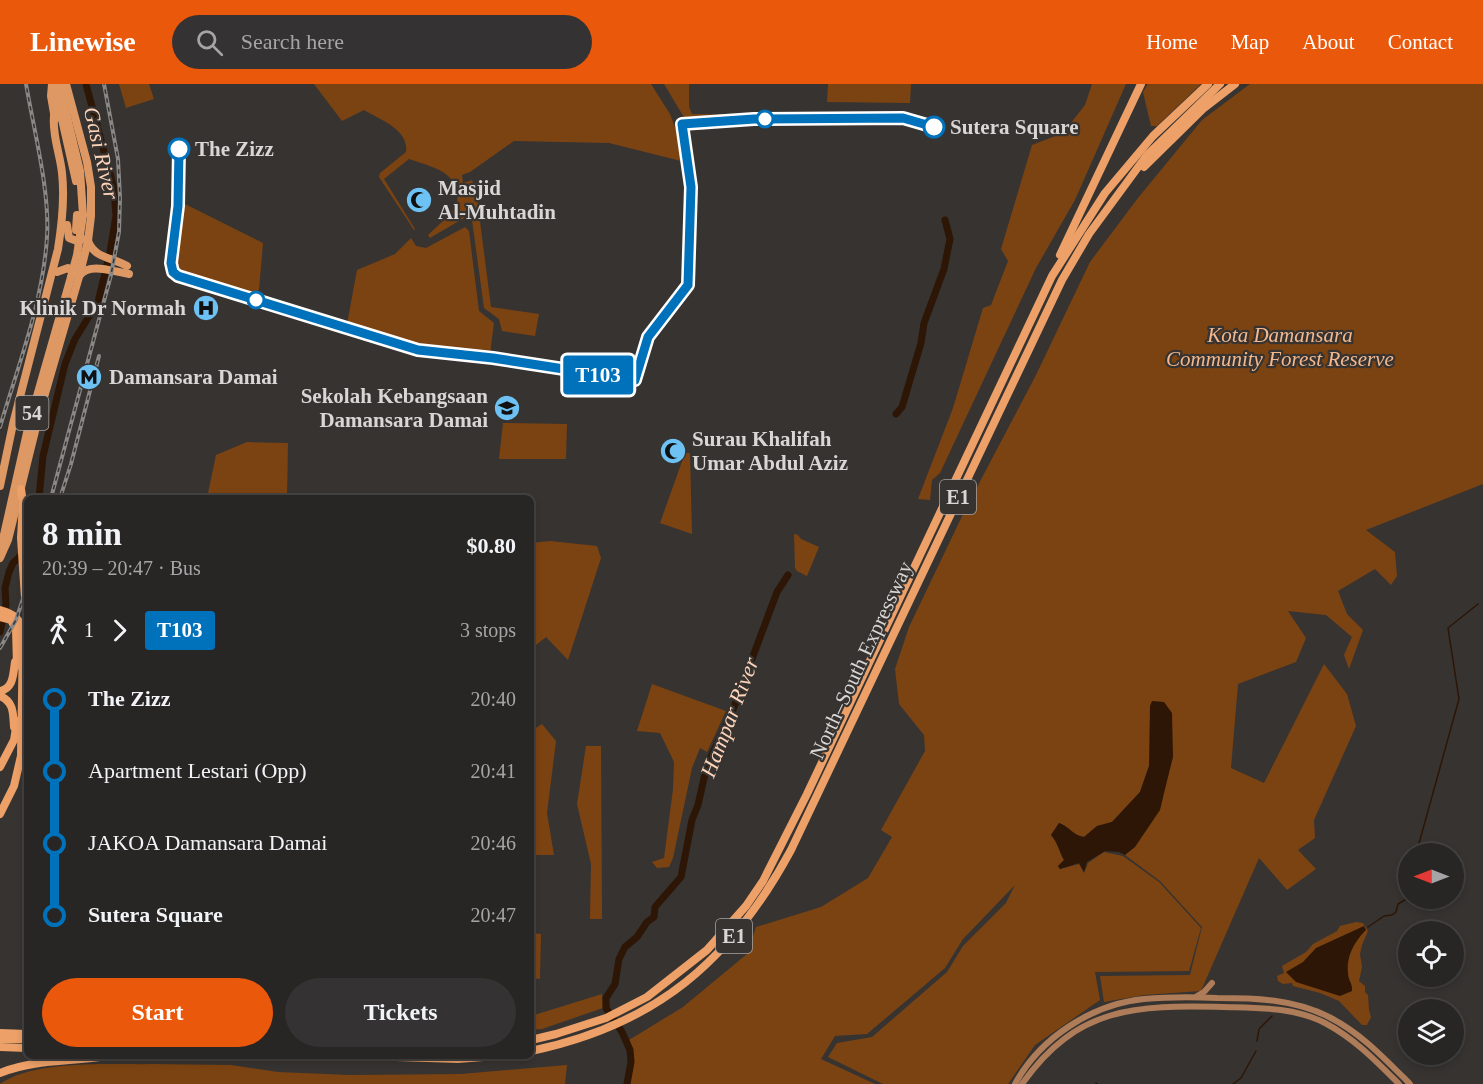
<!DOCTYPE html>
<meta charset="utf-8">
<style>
body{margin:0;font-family:"Times New Roman",serif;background:#343232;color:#f1f3f6;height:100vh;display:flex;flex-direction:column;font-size:22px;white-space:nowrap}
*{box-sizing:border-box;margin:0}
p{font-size:20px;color:#a5a5a7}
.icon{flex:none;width:33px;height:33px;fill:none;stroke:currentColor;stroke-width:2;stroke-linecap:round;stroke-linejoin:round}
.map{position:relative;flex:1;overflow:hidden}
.sheet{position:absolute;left:24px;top:411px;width:510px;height:564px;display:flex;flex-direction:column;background:#282625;border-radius:9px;box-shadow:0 3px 9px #0003,0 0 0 2px #444342}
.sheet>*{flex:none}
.badge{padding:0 12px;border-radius:4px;font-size:21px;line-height:39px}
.needle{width:39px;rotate:270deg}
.tools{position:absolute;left:1398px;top:759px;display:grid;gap:12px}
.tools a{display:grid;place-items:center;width:66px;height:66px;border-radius:50%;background:#282625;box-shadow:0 3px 9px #0003,0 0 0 2px #444342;font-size:30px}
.map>.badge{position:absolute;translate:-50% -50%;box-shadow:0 0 0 3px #fff}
.legs{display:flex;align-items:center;gap:9px;height:66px;padding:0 18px;font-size:20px}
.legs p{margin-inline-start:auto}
.headline{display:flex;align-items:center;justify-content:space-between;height:102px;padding:0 18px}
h1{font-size:33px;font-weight:700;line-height:45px}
.primary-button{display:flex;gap:12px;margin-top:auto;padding:12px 18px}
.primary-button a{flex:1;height:69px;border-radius:36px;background:#ea580c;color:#fff;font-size:24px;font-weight:700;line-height:69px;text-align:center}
.primary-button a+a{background:#343232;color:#f1f3f6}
ul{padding:0 18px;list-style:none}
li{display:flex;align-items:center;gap:21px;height:72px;font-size:22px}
li i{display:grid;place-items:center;width:9px;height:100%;margin:0 8px;background:currentColor}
li i::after{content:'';width:15px;height:15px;margin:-8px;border:4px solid;border-radius:50%;background:#282625}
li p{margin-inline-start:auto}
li:first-child i{background:linear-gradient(#0000 50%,currentColor 0)}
li:last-child i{background:linear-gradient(currentColor 50%,#0000 0)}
header{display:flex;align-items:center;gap:36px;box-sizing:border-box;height:84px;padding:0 30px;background:#ea580c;color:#fff}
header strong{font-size:28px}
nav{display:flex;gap:33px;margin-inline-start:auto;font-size:21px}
.search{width:420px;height:54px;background:#343232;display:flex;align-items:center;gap:15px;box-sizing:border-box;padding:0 21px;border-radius:33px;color:#a5a5a7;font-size:22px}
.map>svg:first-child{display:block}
.green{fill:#7c4312}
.water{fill:#2d1605}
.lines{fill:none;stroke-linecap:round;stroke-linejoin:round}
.stream{stroke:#2d1605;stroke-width:1.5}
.river{stroke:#2d1605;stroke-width:7}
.secondary{stroke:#ae7c58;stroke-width:6}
.trunk{stroke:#de9864;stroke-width:8}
.motorway{stroke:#eda067;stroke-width:8}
.rail-casing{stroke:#8a8886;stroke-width:4}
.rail{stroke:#363331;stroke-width:1.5;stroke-dasharray:4.5;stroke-linecap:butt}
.trunk-bridge{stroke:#de9864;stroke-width:8}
.line-1-casing{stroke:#fff;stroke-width:14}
.line-1{stroke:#0072bc;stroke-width:9}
.stop-1-dot{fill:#fff;stroke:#0072bc;stroke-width:3}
.labels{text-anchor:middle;stroke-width:4.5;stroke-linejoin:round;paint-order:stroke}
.shield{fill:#363331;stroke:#a8a6a4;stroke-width:1.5}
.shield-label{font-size:20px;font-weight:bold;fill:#d9d7d5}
.stop-label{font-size:21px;font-weight:bold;fill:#d9d7d5;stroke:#363331;text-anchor:start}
.poi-label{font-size:21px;font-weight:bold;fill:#d9d7d5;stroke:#363331;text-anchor:start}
.park-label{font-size:21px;font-style:italic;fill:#f3b88e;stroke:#363331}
.street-label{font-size:21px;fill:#d9d7d5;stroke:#363331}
.water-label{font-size:22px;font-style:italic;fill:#fdd4b9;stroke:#363331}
</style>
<header>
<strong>Linewise</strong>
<div class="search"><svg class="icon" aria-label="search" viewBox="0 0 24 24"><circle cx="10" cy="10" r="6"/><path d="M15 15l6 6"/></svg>Search here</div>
<nav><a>Home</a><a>Map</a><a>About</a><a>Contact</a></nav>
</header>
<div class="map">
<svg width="1483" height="1000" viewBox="0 0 1483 1000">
<rect width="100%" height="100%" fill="#363331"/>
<!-- green -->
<g class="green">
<polygon points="119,0 149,0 154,15 126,24"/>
<path d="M314,0H651L670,30L676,46L681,77L609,59L514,57L470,88L462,91L463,99L472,96L476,106L491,223L539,230L535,252L502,247L499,235L484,224L472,136L470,134H464L430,154L428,151C436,143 448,134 454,124C457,120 458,115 457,111C456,86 428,82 409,75L384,95L415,145L414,146L379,93L380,89L406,68C409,45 380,36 364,26L342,37Z"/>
<polygon points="664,0 689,0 689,23 692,30 740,31 685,35"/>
<polygon points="828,0 911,0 910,19 827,18"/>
<polygon points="1092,0 1126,0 1075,116 1036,184 940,389 932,396 930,416 918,415 953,324 983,224 991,221 1008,177 1001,165 1032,61 1063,49 1085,21"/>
<polygon points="1148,0 1201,0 1157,42 1151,42 1143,8"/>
<path d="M1250,0H1483V400L1366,446L1395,468L1397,492L1391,501L1375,485L1338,507L1347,530L1363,546L1349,585L1344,571L1352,553L1326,531L1288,527L1306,554L1296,578L1238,600L1231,684L1264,699L1324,580L1347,610L1356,642L1314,736L1315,754L1298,766L1316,785L1287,806L1259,774L1201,907L1144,911L1104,918L1100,892L1190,891L1202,843L1160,797L1125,771L1149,742L1151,664L1149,682L1140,708L1112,738L1097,742L1084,753C1072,751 1069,742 1059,739L1051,751C1058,759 1059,767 1064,776L1058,782L1060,785L1079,780L1084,789L1088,779L1104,768L1123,772L1159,798L1201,844L1189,887L1095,888L1100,916L1035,961L1008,1000H883L828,973L837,959L872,953L947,888L963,862L1006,819L1015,801L963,855L945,884L867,950L835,952L821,975L875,1000H629L633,965L629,956L683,923L747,870L756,843L821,823L868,794L892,753L881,746L925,667L924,651L899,620L895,585L909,543L965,426L1036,291L1090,178L1138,114L1202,36Z"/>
<polygon points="181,118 263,159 259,206 251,209 180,187 176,180"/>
<polygon points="465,143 469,147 479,227 494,239 490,270 422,261 347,240 357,186 395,170 411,154 416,162 426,164"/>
<polygon points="503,339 567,340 566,375 499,375"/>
<polygon points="247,358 288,359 287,414 207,414 216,371"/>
<polygon points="685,369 690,369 692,450 660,439"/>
<polygon points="794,450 798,451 801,455 819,463 807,492 797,487 795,484"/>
<polygon points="550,457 597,462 601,474 568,576 546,553 531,565 531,459"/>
<polygon points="652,600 726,627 707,668 700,664 692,684 673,774 669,783 657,784 652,778 664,774 673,705 674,678 660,649 637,647"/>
<polygon points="542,640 556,657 547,729 554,771 531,771 531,647"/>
<polygon points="586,662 601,662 602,835 590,835 591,780 577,720"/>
<polygon points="1356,838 1363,839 1368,847 1362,861 1360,870 1362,883 1359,897 1365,902 1365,908 1368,911 1369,926 1371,933 1367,941 1362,941 1339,917 1320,909 1293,902 1292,899 1283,900 1278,897 1277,892 1284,889 1282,882 1306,868 1313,860 1337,847 1340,842"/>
<polygon points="531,849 541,850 540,895 531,894"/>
<polygon points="602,910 603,924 542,945 531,946 531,932"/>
<path d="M155,980L231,981L278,988L349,991L461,990L567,981L565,1000H0C36,975 111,981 155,980Z"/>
</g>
<!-- water -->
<g class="water">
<path d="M1152,617L1164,618L1172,629L1173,673L1166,701L1160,726L1135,763L1125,771L1119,768L1105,767L1087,778L1084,788L1079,779L1060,785L1058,782L1064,776C1059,767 1058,759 1051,751L1059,739C1069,742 1072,751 1084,753L1097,742L1112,738L1140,708L1149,682L1150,622Z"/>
<path d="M1364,842L1366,846C1355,857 1346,872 1348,889C1348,896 1353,900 1352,907L1340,912L1296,898L1286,888L1303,878L1316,864Z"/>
</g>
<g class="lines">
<!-- stream -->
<g class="stream">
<polyline points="1418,763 1459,615 1448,544 1478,520"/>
<polyline points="1368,843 1384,832 1392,831 1396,828 1398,820 1408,814"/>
<polyline points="1257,957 1259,945 1272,932"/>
<polyline points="1096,999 1097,1000"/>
<polyline points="1233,1000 1241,994 1256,967"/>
</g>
<!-- river -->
<g class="river">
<polyline points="896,330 902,323 921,259 924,239 944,185 950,155 945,136"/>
<polyline points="39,414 43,372 65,280 75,255 98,218 110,168 116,132 114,105 86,0"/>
<polyline points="0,548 6,521 5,504 9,488 13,479 27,466"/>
<polyline points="627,1000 631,978 630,966 622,948 606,924 606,914 615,900 619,875 625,863 637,853 647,838 654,833 655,823 681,793 692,736 698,721 707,681 731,631 777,508 788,491"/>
</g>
<!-- secondary -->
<g class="secondary">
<polyline points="1197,912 1204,908 1212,899"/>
<path d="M1015,1000C1040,954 1092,920 1144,915C1168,913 1193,913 1217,914C1256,914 1294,915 1329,933C1361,949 1385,975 1410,1000"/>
<path d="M1022,1000C1077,922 1136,921 1223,923C1258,924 1294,923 1325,939C1355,955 1376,977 1399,1000"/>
</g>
<!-- trunk -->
<g class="trunk">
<polyline points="52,0 51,12 55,35"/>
<polyline points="54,0 76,97"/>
<polyline points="59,0 80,87 83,131"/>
<polyline points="67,141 69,154 77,157 83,155"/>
<path d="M88,157C95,175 112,173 127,182"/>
<polyline points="57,188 68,184 76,190"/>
<path d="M80,191C90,178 114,188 129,190"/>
<polyline points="22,319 21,328 24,339"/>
<path d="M0,402L13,340L58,165C62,140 65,115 62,89C60,69 52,52 54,32"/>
<polyline points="1,464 29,340 71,193"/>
<polyline points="0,474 8,456 40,327 79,193 88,157 91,132 91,103 87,78 66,0"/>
</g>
<!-- motorway -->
<g class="motorway">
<polyline points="1144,83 1204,24 1235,0"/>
<polyline points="1060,171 1141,0"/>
<polyline points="21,405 23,418 21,454 27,544"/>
<path d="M0,526C15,530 21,535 23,551L21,672L14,702L0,730"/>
<polyline points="0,533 11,536 16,545 17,582"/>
<path d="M0,607C14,604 13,590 15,578"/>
<path d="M0,612C14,618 13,629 14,643"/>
<polyline points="0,683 14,656 17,637"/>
<polyline points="0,949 27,950"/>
<polyline points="0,955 21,955"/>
<polyline points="531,956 556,950 606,934 647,913 707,866 746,822 763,797 807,710 1052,192 1105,109 1153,52 1208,0"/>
<polyline points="0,963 27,964"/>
<path d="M531,967C656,941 731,877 791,766L1062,196L1089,150L1147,71L1220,0"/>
<polyline points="365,972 458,975 496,972"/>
<path d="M0,989C35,975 70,978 107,972"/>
</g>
<!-- rail casing -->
<g class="rail-casing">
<g id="rail">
<path d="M0,343C18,282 43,218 47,153C50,107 34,47 26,0"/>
<polyline points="61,411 71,380 99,272"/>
<polyline points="51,414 111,191 119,148 120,114 118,75 104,0"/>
<polyline points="0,564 16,536 27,502"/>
</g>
</g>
<!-- rail -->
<use href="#rail" class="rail"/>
<!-- trunk-bridge -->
<g class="trunk-bridge">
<polyline points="76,146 77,131"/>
<polyline points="71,193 77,171 83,131"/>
</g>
</g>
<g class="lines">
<!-- line-1 casing -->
<g class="line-1-casing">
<polyline id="line-1" points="179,65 178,122 171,179 173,188 178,192 418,266 493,274 635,296 648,253 688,201 691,103 682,40 754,35 903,34 934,43"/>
</g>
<!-- line-1 -->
<use href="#line-1" class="line-1"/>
</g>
<!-- icons -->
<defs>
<g id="mosque-disc" transform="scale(1.35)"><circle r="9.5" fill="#6ec2f3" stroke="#363331"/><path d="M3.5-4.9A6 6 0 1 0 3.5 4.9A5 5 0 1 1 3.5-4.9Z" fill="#111"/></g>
<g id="hospital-disc" transform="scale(1.35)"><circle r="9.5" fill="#6ec2f3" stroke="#363331"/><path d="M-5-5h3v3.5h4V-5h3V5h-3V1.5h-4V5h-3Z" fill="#111"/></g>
<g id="metro-disc" transform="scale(1.35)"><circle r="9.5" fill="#6ec2f3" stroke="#363331"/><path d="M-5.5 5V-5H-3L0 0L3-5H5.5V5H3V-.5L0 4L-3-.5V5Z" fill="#111"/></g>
<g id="school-disc" transform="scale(1.35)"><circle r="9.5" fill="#6ec2f3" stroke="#363331"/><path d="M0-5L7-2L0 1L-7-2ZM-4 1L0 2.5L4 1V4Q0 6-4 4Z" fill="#111"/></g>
</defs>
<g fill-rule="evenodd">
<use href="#mosque-disc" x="419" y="116"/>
<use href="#hospital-disc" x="206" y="224"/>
<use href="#metro-disc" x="89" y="293"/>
<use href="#school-disc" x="507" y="324"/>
<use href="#mosque-disc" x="673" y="367"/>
</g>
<!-- markers -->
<g class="stop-1-dot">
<circle cx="765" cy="35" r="8"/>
<circle cx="934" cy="43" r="10"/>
<circle cx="179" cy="65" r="10"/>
<circle cx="256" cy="216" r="8"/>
</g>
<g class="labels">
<!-- shield labels -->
<g class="shield">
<rect x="15.5" y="312" width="33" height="34" rx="4.5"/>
<rect x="940" y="396" width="36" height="34" rx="4.5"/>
<rect x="716" y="835" width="36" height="34" rx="4.5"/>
</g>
<g class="shield-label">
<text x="32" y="336">54</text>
<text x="958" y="420">E1</text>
<text x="734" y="859">E1</text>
</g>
<!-- stop labels -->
<g class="stop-label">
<text x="950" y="50">Sutera Square</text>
<text x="195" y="72">The Zizz</text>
</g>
<!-- poi labels -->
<g class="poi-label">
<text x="438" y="111">Masjid<tspan x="438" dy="24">Al-Muhtadin</tspan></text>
<text x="186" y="231" text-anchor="end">Klinik Dr Normah</text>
<text x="109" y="300">Damansara Damai</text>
<text x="488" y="319" text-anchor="end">Sekolah Kebangsaan<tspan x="488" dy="24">Damansara Damai</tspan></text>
<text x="692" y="362">Surau Khalifah<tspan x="692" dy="24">Umar Abdul Aziz</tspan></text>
</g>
<!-- park labels -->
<g class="park-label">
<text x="1280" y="258">Kota Damansara<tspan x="1280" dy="24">Community Forest Reserve</tspan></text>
</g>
<!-- street labels -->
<g class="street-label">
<text transform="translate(861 576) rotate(-65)" y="7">North–South Expressway</text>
</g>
<!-- water labels -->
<g class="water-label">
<text transform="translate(102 69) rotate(77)" y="8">Gasi River</text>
<text transform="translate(729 633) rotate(-69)" y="8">Hampar River</text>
</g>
</g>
</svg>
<div class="tools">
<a><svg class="needle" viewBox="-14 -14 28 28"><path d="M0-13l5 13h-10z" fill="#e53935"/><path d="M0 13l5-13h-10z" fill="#a5a5a7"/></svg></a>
<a><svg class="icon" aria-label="locate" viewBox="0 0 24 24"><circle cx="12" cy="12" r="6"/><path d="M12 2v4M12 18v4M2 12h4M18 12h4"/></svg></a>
<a><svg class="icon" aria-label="layers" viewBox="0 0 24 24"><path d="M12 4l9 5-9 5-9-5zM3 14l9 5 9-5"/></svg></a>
</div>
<b class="badge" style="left:598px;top:291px;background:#0072bc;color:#fff">T103</b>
<section class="sheet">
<div class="headline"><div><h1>8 min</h1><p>20:39 – 20:47 · Bus</p></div><b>$0.80</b></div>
<div class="legs"><svg class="icon" aria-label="walk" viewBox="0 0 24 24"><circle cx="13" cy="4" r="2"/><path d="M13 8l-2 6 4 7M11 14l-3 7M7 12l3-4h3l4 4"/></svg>1<svg class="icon" aria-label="forward" viewBox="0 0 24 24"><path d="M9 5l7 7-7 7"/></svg><b class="badge" style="background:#0072bc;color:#fff">T103</b><p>3 stops</p></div>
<ul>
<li><i style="color:#0072bc"></i><b>The Zizz</b><p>20:40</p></li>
<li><i style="color:#0072bc"></i><span>Apartment Lestari (Opp)</span><p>20:41</p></li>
<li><i style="color:#0072bc"></i><span>JAKOA Damansara Damai</span><p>20:46</p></li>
<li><i style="color:#0072bc"></i><b>Sutera Square</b><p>20:47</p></li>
</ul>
<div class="primary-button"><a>Start</a><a>Tickets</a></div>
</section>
</div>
